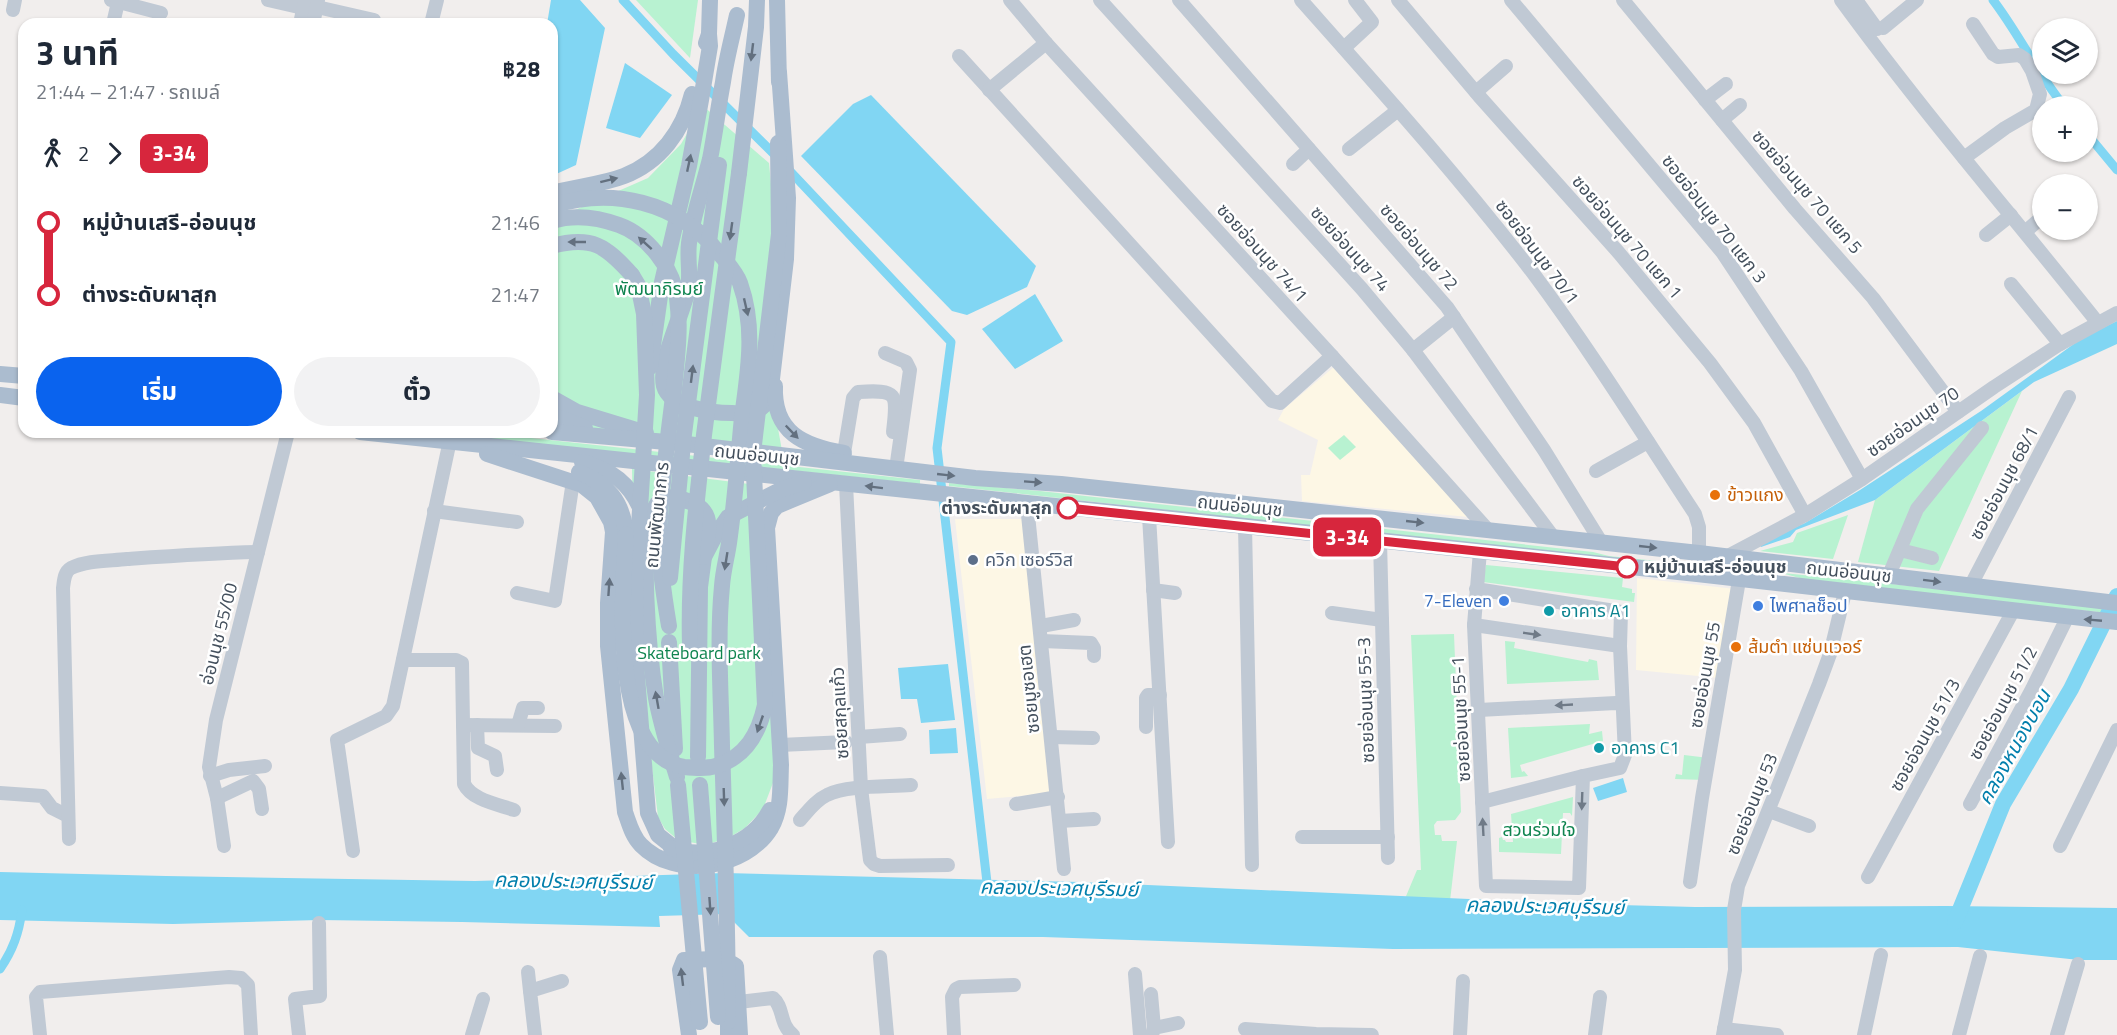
<!DOCTYPE html>
<html lang="th">
<meta charset="utf-8">
<style>
body{margin:0;font-family:"Titillium Web","Noto Sans Thai",sans-serif;background:#f2f2f3;color:#1f2937;height:100vh;display:flex;flex-direction:column;font-size:22px;white-space:nowrap}
*{box-sizing:border-box;margin:0}
p{font-size:20px;color:#747a83}
.icon{flex:none;width:33px;height:33px;fill:none;stroke:currentColor;stroke-width:2;stroke-linecap:round;stroke-linejoin:round}
.map{position:relative;flex:1;overflow:hidden}
.sheet{position:absolute;left:18px;top:18px;width:540px;height:420px;display:flex;flex-direction:column;background:#fff;border-radius:18px;box-shadow:0 2px 4px #0004}
.sheet>*{flex:none}
.badge{padding:0 12px;border-radius:9px;font-size:21px;line-height:39px}
.tools{position:absolute;left:2032px;top:18px;display:grid;gap:12px}
.tools a{display:grid;place-items:center;width:66px;height:66px;border-radius:50%;background:#fff;box-shadow:0 2px 4px #0004;font-size:30px}
.map>.badge{position:absolute;translate:-50% -50%;box-shadow:0 0 0 3px #fff}
.legs{display:flex;align-items:center;gap:9px;height:66px;padding:0 18px;font-size:20px}
.legs p{margin-inline-start:auto}
.head{display:flex;align-items:center;justify-content:space-between;height:102px;padding:0 18px}
h1{font-size:33px;font-weight:700;line-height:45px}
.button{display:flex;gap:12px;margin-top:auto;padding:12px 18px}
.button a{flex:1;height:69px;border-radius:36px;background:#0a63ee;color:#fff;font-size:24px;font-weight:700;line-height:69px;text-align:center}
.button a+a{background:#f2f2f3;color:#1f2937}
ul{padding:0 18px;list-style:none}
li{display:flex;align-items:center;gap:21px;height:72px;font-size:22px}
li i{display:grid;place-items:center;width:9px;height:100%;margin:0 8px;background:currentColor}
li i::after{content:'';width:15px;height:15px;margin:-8px;border:4px solid;border-radius:50%;background:#fff}
li p{margin-inline-start:auto}
li:first-child i{background:linear-gradient(#0000 50%,currentColor 0)}
li:last-child i{background:linear-gradient(currentColor 50%,#0000 0)}
.map>svg:first-child{display:block}
.commercial{fill:#fdf7e5}
.green{fill:#b8f2d1}
.water{fill:#81d6f3}
.lines{fill:none;stroke-linecap:round;stroke-linejoin:round}
.canal{stroke:#81d6f3;stroke-width:9}
.river{stroke:#81d6f3;stroke-width:16}
.minor{stroke:#c0c9d4;stroke-width:14}
.major{stroke:#abbccf;stroke-width:16}
.major-bridge{stroke:#abbccf;stroke-width:16}
.oneway{fill:#63707f}
.oneway2{fill:#6f7a87}
.line-1-casing{stroke:#fff;stroke-width:14}
.line-1{stroke:#d7263d;stroke-width:9}
.food-dot{fill:#e8710a;stroke:#fff;stroke-width:2}
.stop-1-dot{fill:#fff;stroke:#d7263d;stroke-width:3}
.service-dot{fill:#5c6f8a;stroke:#fff;stroke-width:2}
.shop-dot{fill:#3f7fe0;stroke:#fff;stroke-width:2}
.culture-dot{fill:#0f9aa8;stroke:#fff;stroke-width:2}
.labels{text-anchor:middle;stroke-width:5;stroke-linejoin:round;paint-order:stroke}
.street-label{font-size:18px;fill:#44505d;stroke:#fff}
.park-label{font-size:18px;fill:#0f844f;stroke:#fff}
.food-label{font-size:18px;fill:#c56008;stroke:#fff;text-anchor:start}
.stop-label{font-size:18px;font-weight:bold;fill:#44505d;stroke:#fff;text-anchor:end}
.service-label{font-size:18px;fill:#4e5e75;stroke:#fff;text-anchor:start}
.shop-label{font-size:18px;fill:#366cbe;stroke:#fff;text-anchor:end}
.culture-label{font-size:18px;fill:#0d838f;stroke:#fff;text-anchor:start}
.water-label{font-size:20px;font-style:italic;fill:#027fac;stroke:#fff}
</style>
<div class="map">
<svg width="2117" height="1035" viewBox="0 0 2117 1035">
<rect width="100%" height="100%" fill="#f1eeed"/>
<!-- commercial -->
<g class="commercial">
<polygon points="1335,366 1468,517 1302,501 1301,475 1310,475 1318,440 1278,420 1284,409"/>
<polygon points="955,519 1023,519 1053,793 987,799"/>
<polygon points="1637,578 1735,589 1719,678 1636,670"/>
</g>
<!-- green -->
<g class="green">
<polygon points="636,0 698,0 690,58"/>
<polygon points="703,106 769,163 771,184 771,255 761,335 783,456 552,432 552,220 648,178 681,144"/>
<polygon points="2022,391 1939,571 1858,562 1875,500"/>
<polygon points="426,432 476,432 920,480 920,484"/>
<polygon points="1344,435 1356,447 1340,460 1328,448"/>
<polygon points="632,469 749,484 776,775 763,809 745,828 730,837 706,845 678,840 665,829 658,817 647,726 635,652"/>
<polygon points="949,483 1040,491 1593,552 1609,556 1686,564 1686,567 949,486"/>
<polygon points="1848,515 1833,559 1760,551 1793,542 1797,533"/>
<polygon points="1486,565 1623,578 1622,587 1632,589 1632,593 1635,593 1634,602 1483,582"/>
<polygon points="1722,567 1892,584 2117,610 2117,614 1814,582 1785,574 1721,570"/>
<polygon points="1454,634 1461,812 1455,820 1437,821 1434,825 1435,835 1441,835 1442,841 1457,841 1450,901 1404,901 1417,870 1421,870 1411,635"/>
<polygon points="1505,641 1515,642 1514,648 1588,662 1589,659 1597,661 1599,680 1507,684"/>
<polygon points="1590,724 1589,734 1602,731 1603,741 1520,765 1522,772 1524,771 1528,776 1511,778 1508,728"/>
<polygon points="1684,755 1709,758 1705,780 1675,779 1676,774 1682,775"/>
<polygon points="1573,797 1572,816 1570,813 1563,813 1561,854 1499,852 1499,838 1502,837 1503,840 1505,840 1506,842 1513,842 1511,814"/>
</g>
<!-- water -->
<g class="water">
<polygon points="551,0 580,0 605,28 576,165 552,176 552,24 547,24"/>
<polygon points="625,63 672,95 640,138 606,128"/>
<polygon points="871,95 1036,266 1027,287 967,315 952,311 801,156 853,104"/>
<polygon points="1035,294 1063,341 1015,369 982,329"/>
<polygon points="2117,321 2117,344 2034,382 1875,500 1796,530 1790,537 1761,547 1759,543 1805,523 1860,490 1981,411 2082,338"/>
<polygon points="948,664 955,720 921,723 917,699 901,699 898,668"/>
<polygon points="956,728 958,753 930,754 929,730"/>
<polygon points="1623,778 1627,792 1598,801 1593,788"/>
<polygon points="0,872 166,876 475,881 725,873 1080,882 1582,904 1695,907 1946,906 2117,908 2117,960 2079,960 1958,947 1393,949 1043,937 749,937 726,914 659,916 660,927 462,922 319,920 173,924 0,920"/>
</g>
<g class="lines">
<!-- canal -->
<g class="canal">
<polyline points="623,0 673,54 777,157"/>
<path d="M1993,0C2019,34 2037,73 2064,106"/>
<polyline points="2088,135 2117,170"/>
<polyline points="788,169 951,342 937,448 988,891"/>
<path d="M0,969C13,950 19,933 22,910"/>
</g>
<!-- river -->
<polyline class="river" points="1955,922 2003,804 2071,689 2117,596"/>
<!-- minor -->
<g class="minor">
<polyline points="111,0 161,13"/>
<polyline points="268,0 303,8"/>
<polyline points="1010,0 1046,43 1332,356 1488,530"/>
<polyline points="1100,0 1362,289 1413,350 1554,538"/>
<polyline points="1179,0 1447,307 1544,450 1601,542"/>
<path d="M1301,0C1380,89 1460,178 1533,273C1591,351 1642,433 1695,514L1699,527V553"/>
<polyline points="1398,0 1479,96 1619,253 1710,363 1754,423 1805,515"/>
<polyline points="1511,0 1722,252 1801,371 1862,479"/>
<polyline points="1623,0 1795,209 1873,298 1958,412"/>
<path d="M1841,0C1922,111 2012,215 2098,323"/>
<polyline points="1856,0 1877,29"/>
<polyline points="317,7 374,20"/>
<polyline points="13,10 15,0"/>
<polyline points="113,24 118,2"/>
<polyline points="300,24 305,0"/>
<polyline points="313,24 318,0"/>
<polyline points="431,24 437,0"/>
<polyline points="1883,28 1917,0"/>
<polyline points="1344,48 1372,22 1355,0"/>
<polyline points="959,56 1272,401 1280,403 1332,356"/>
<polyline points="989,90 1046,43"/>
<polyline points="1476,92 1506,66"/>
<polyline points="1705,100 1726,84"/>
<polyline points="1722,120 1740,105"/>
<polyline points="1349,149 1398,110"/>
<polyline points="1964,158 2005,128 2036,110 2040,94 2032,71 2025,59 2019,55 1998,57 1993,54 1973,24"/>
<polyline points="1293,164 1309,149"/>
<polyline points="2025,232 2043,216"/>
<polyline points="1986,235 2011,215"/>
<polyline points="2011,284 2060,344"/>
<polyline points="1413,350 1454,317"/>
<polyline points="885,353 906,362 910,370 896,469"/>
<path d="M844,453L853,398L858,392C900,389 897,395 893,432"/>
<polyline points="1596,471 1648,442"/>
<polyline points="846,484 861,788 870,860 874,864 880,866 948,865"/>
<polyline points="1027,505 1064,869"/>
<polyline points="434,511 517,522"/>
<polyline points="1149,516 1168,842"/>
<polyline points="1245,526 1252,865"/>
<polyline points="1380,541 1388,858"/>
<polyline points="1900,550 1932,558"/>
<polyline points="1728,556 1805,515 1862,479 1994,387 2060,344 2117,313"/>
<polyline points="1889,575 1917,509 1982,428"/>
<polyline points="1971,585 2069,397"/>
<polyline points="1476,589 1621,612 1620,646 1625,755 1620,768 1583,776 1579,888 1486,886 1474,625 1480,551"/>
<polyline points="1153,590 1175,593"/>
<polyline points="517,593 555,601 573,481"/>
<polyline points="1332,613 1382,620"/>
<polyline points="1474,625 1620,646"/>
<polyline points="1041,626 1074,620"/>
<polyline points="1042,641 1091,643 1094,648 1094,656"/>
<path d="M403,660H456L462,663L464,784C472,800 497,804 514,810"/>
<polyline points="1479,710 1616,703 1622,704"/>
<polyline points="463,725 555,726"/>
<polyline points="477,725 478,748 495,756 497,770"/>
<polyline points="518,725 523,708 538,708"/>
<polyline points="1146,727 1146,698 1148,695 1160,695"/>
<polyline points="859,737 900,734"/>
<polyline points="1052,737 1093,738"/>
<polyline points="780,745 846,742"/>
<polyline points="210,776 229,770 265,766"/>
<polyline points="0,793 43,796 52,808 68,816"/>
<polyline points="217,798 253,781 259,789 262,809"/>
<polyline points="1482,802 1583,776"/>
<polyline points="1016,804 1058,797"/>
<polyline points="1970,804 2032,689 2067,618"/>
<polyline points="1769,811 1809,826"/>
<path d="M800,820C808,811 816,800 827,795C847,785 888,787 911,785"/>
<polyline points="1060,821 1094,819"/>
<polyline points="1302,837 1388,837"/>
<path d="M69,839L63,588C64,581 64,572 71,568C87,560 110,561 127,559C171,556 214,553 258,552"/>
<polyline points="224,846 217,798 209,767 216,720 288,432"/>
<polyline points="2060,846 2117,730"/>
<polyline points="353,851 337,740 386,716 393,706 449,445"/>
<polyline points="1868,877 2013,611"/>
<polyline points="1690,882 1702,798 1739,580"/>
<polyline points="880,957 887,1035"/>
<polyline points="528,972 530,991"/>
<polyline points="1135,974 1140,1035"/>
<polyline points="1151,994 1154,1028"/>
<path d="M739,1002L773,998C784,1007 779,1024 793,1035"/>
<polyline points="1245,1029 1316,1034 1372,1035"/>
<polyline points="1724,1029 1777,1035"/>
<polyline points="40,1035 36,997 40,992 229,977 241,978 248,985 251,1035"/>
<polyline points="299,1035 295,999 320,996 319,923"/>
<polyline points="472,1035 483,999"/>
<polyline points="535,1035 530,991 562,981"/>
<polyline points="954,1035 952,997 956,989 960,987 1014,985"/>
<polyline points="1152,1035 1154,1028 1178,1023"/>
<polyline points="1460,1035 1463,981"/>
<polyline points="1595,1035 1600,997"/>
<polyline points="1723,1035 1735,970 1734,910 1738,886 1819,684 1830,654 1845,592"/>
<polyline points="1864,1035 1881,955"/>
<polyline points="1959,1035 1980,956"/>
<polyline points="2057,1035 2078,964"/>
</g>
<!-- major -->
<g class="major">
<polyline points="777,0 779,82"/>
<path d="M737,15C732,38 726,60 723,82C718,108 715,134 710,159C703,187 693,215 689,243C687,258 691,274 688,289C683,314 658,362 664,386C670,408 713,413 732,413C749,414 763,413 770,396L786,259L788,198L779,72"/>
<polyline points="706,43 709,34 710,0"/>
<polyline points="739,173 756,27 757,0"/>
<path d="M552,193C576,186 601,185 624,176C660,162 683,131 692,94"/>
<path d="M552,246C592,235 606,246 632,275"/>
<polyline points="650,367 662,282 689,166 701,100 710,46 709,34"/>
<polyline points="0,374 24,376"/>
<path d="M775,386C773,433 804,446 844,453"/>
<polyline points="0,395 24,398"/>
<polyline points="552,398 577,412 646,433"/>
<polyline points="552,415 585,428"/>
<polyline points="360,432 1697,574 2117,622"/>
<polyline points="552,432 678,443 975,478 1061,484 1699,553 2117,603"/>
<path d="M487,454L582,485L597,497L611,522L613,532L608,603V646L625,812C629,823 632,836 641,845C675,880 746,869 771,828C782,809 780,787 781,765L767,528L771,513L777,506L830,484"/>
<path d="M582,462C612,470 630,483 642,512"/>
<path d="M579,472C608,484 623,502 626,534"/>
<polyline points="669,642 675,749"/>
<polyline points="635,652 648,813 658,835 678,851"/>
<polyline points="698,757 700,587 704,557 715,536 728,517 778,491 804,482"/>
<path d="M677,777C669,751 661,725 656,698C650,661 636,533 657,504C661,498 667,497 674,497C681,498 688,501 695,504C716,515 707,538 704,557"/>
<path d="M671,848C707,861 752,844 770,810"/>
<path d="M689,1035L680,970L684,960C699,960 723,956 736,966L740,1035"/>
<polyline points="728,1035 728,1022"/>
</g>
<!-- major-bridge -->
<g class="major-bridge">
<path d="M552,206C612,187 677,201 718,252C726,261 736,272 740,283C756,328 748,372 742,417C738,459 735,501 729,543C727,557 723,571 722,586C717,638 721,693 722,746C725,838 728,930 728,1022"/>
<path d="M552,221C575,214 597,217 619,225C647,235 673,268 677,298C681,328 677,359 674,389C668,437 661,486 659,535C659,565 664,596 669,626"/>
<polyline points="632,275 638,285 644,314 647,395 636,575 635,652"/>
<path d="M626,534C623,590 608,754 684,767C695,768 706,769 716,766C746,757 759,733 765,705L753,453L779,234L778,143"/>
<polyline points="670,578 684,434 719,165"/>
<path d="M690,645C688,574 696,506 704,435C715,348 727,260 739,173"/>
<polyline points="678,785 700,1022"/>
<polyline points="700,785 718,1017"/>
</g>
</g>
<!-- one-way arrows -->
<defs><path id="oneway-solid" d="M-6-.8H1V-3.2L6.5 0L1 3.2V.8H-6Z" transform="scale(1.5)"/></defs>
<g class="oneway">
<use href="#oneway-solid" transform="translate(752 52) rotate(97)"/>
<use href="#oneway-solid" transform="translate(689 163) rotate(-78)"/>
<use href="#oneway-solid" transform="translate(609 180) rotate(-14)"/>
<use href="#oneway-solid" transform="translate(731 231) rotate(98)"/>
<use href="#oneway-solid" transform="translate(577 242) rotate(-180)"/>
<use href="#oneway-solid" transform="translate(645 243) rotate(-138)"/>
<use href="#oneway-solid" transform="translate(746 307) rotate(77)"/>
<use href="#oneway-solid" transform="translate(692 374) rotate(-83)"/>
<use href="#oneway-solid" transform="translate(792 432) rotate(46)"/>
<use href="#oneway-solid" transform="translate(946 475) rotate(6)"/>
<use href="#oneway-solid" transform="translate(1033 482) rotate(4)"/>
<use href="#oneway-solid" transform="translate(874 487) rotate(-173)"/>
<use href="#oneway-solid" transform="translate(1415 522) rotate(6)"/>
<use href="#oneway-solid" transform="translate(1648 547) rotate(6)"/>
<use href="#oneway-solid" transform="translate(726 561) rotate(99)"/>
<use href="#oneway-solid" transform="translate(1932 581) rotate(7)"/>
<use href="#oneway-solid" transform="translate(609 587) rotate(-86)"/>
<use href="#oneway-solid" transform="translate(2093 620) rotate(-175)"/>
<use href="#oneway-solid" transform="translate(657 700) rotate(-100)"/>
<use href="#oneway-solid" transform="translate(760 724) rotate(109)"/>
<use href="#oneway-solid" transform="translate(622 781) rotate(-96)"/>
<use href="#oneway-solid" transform="translate(724 797) rotate(88)"/>
<use href="#oneway-solid" transform="translate(710 906) rotate(86)"/>
<use href="#oneway-solid" transform="translate(682 977) rotate(-97)"/>
</g>
<g class="oneway2">
<use href="#oneway-solid" transform="translate(1532 634) rotate(8)"/>
<use href="#oneway-solid" transform="translate(1564 705) rotate(177)"/>
<use href="#oneway-solid" transform="translate(1582 801) rotate(92)"/>
<use href="#oneway-solid" transform="translate(1483 827) rotate(-93)"/>
</g>
<g class="lines">
<!-- line-1 casing -->
<g class="line-1-casing">
<polyline id="line-1" points="1068,508 1627,567"/>
</g>
<!-- line-1 -->
<use href="#line-1" class="line-1"/>
</g>
<!-- markers -->
<g class="food-dot">
<circle cx="1715" cy="495" r="6"/>
<circle cx="1736" cy="647" r="6"/>
</g>
<g class="stop-1-dot">
<circle cx="1068" cy="508" r="10"/>
<circle cx="1627" cy="567" r="10"/>
</g>
<circle class="service-dot" cx="973" cy="560" r="6"/>
<g class="shop-dot">
<circle cx="1504" cy="601" r="6"/>
<circle cx="1758" cy="606" r="6"/>
</g>
<g class="culture-dot">
<circle cx="1549" cy="611" r="6"/>
<circle cx="1599" cy="748" r="6"/>
</g>
<g class="labels">
<!-- street labels -->
<g class="street-label">
<text transform="translate(1807 192) rotate(49)" y="6">ซอยอ่อนนุช 70 แยก 5</text>
<text transform="translate(1714 219) rotate(52)" y="6">ซอยอ่อนนุช 70 แยก 3</text>
<text transform="translate(1627 237) rotate(49)" y="6">ซอยอ่อนนุช 70 แยก 1</text>
<text transform="translate(1419 247) rotate(49)" y="6">ซอยอ่อนนุช 72</text>
<text transform="translate(1350 249) rotate(48)" y="6">ซอยอ่อนนุช 74</text>
<text transform="translate(1537 252) rotate(53)" y="6">ซอยอ่อนนุช 70/1</text>
<text transform="translate(1262 253) rotate(48)" y="6">ซอยอ่อนนุช 74/1</text>
<text transform="translate(1913 422) rotate(-35)" y="6">ซอยอ่อนนุช 70</text>
<text transform="translate(757 455) rotate(6)" y="6">ถนนอ่อนนุช</text>
<text transform="translate(2004 483) rotate(-62)" y="6">ซอยอ่อนนุช 68/1</text>
<text transform="translate(1240 506) rotate(6)" y="6">ถนนอ่อนนุช</text>
<text transform="translate(657 515) rotate(-84)" y="6">ถนนพัฒนาการ</text>
<text transform="translate(1849 572) rotate(6)" y="6">ถนนอ่อนนุช</text>
<text transform="translate(219 634) rotate(-76)" y="6">อ่อนนุช 55/00</text>
<text transform="translate(1705 675) rotate(-80)" y="6">ซอยอ่อนนุช 55</text>
<text transform="translate(1029 689) rotate(-96)" y="6">ซอยมูซอเฮต</text>
<text transform="translate(1366 700) rotate(-92)" y="6">ซอยอ่อนนุช 55-3</text>
<text transform="translate(2003 703) rotate(-62)" y="6">ซอยอ่อนนุช 51/2</text>
<text transform="translate(840 713) rotate(-93)" y="6">ซอยสกุลแก้ว</text>
<text transform="translate(1461 719) rotate(-93)" y="6">ซอยอ่อนนุช 55-1</text>
<text transform="translate(1925 735) rotate(-61)" y="6">ซอยอ่อนนุช 51/3</text>
<text transform="translate(1752 804) rotate(-68)" y="6">ซอยอ่อนนุช 53</text>
</g>
<!-- park labels -->
<g class="park-label">
<text x="659" y="295">พัฒนาภิรมย์</text>
<text x="699" y="659">Skateboard park</text>
<text x="1539" y="836">สวนร่วมใจ</text>
</g>
<!-- food labels -->
<g class="food-label">
<text x="1727" y="501">ข้าวแกง</text>
<text x="1748" y="653">ส้มตำ แซ่บเเวอร์</text>
</g>
<!-- stop labels -->
<g class="stop-label">
<text x="1052" y="514">ต่างระดับผาสุก</text>
<text x="1644" y="573" text-anchor="start">หมู่บ้านเสรี-อ่อนนุช</text>
</g>
<!-- service labels -->
<g class="service-label">
<text x="985" y="566">ควิก เซอร์วิส</text>
</g>
<!-- shop labels -->
<g class="shop-label">
<text x="1492" y="607">7-Eleven</text>
<text x="1770" y="612" text-anchor="start">ไพศาลช็อป</text>
</g>
<!-- culture labels -->
<g class="culture-label">
<text x="1561" y="617">อาคาร A1</text>
<text x="1611" y="754">อาคาร C1</text>
</g>
<!-- water labels -->
<g class="water-label">
<text transform="translate(2014 747) rotate(-61)" y="7">คลองหนองบอน</text>
<text transform="translate(573 881) rotate(1)" y="7">คลองประเวศบุรีรมย์</text>
<text transform="translate(1059 888) rotate(1)" y="7">คลองประเวศบุรีรมย์</text>
<text transform="translate(1545 906) rotate(1)" y="7">คลองประเวศบุรีรมย์</text>
</g>
</g>
</svg>
<div class="tools">
<a><svg class="icon" aria-label="layers" viewBox="0 0 24 24"><path d="M12 4l9 5-9 5-9-5zM3 14l9 5 9-5"/></svg></a>
<a>+</a>
<a>−</a>
</div>
<b class="badge" style="left:1347px;top:537px;background:#d7263d;color:#fff">3-34</b>
<section class="sheet">
<div class="head"><div><h1>3 นาที</h1><p>21:44 – 21:47 · รถเมล์</p></div><b>฿28</b></div>
<div class="legs"><svg class="icon" aria-label="walk" viewBox="0 0 24 24"><circle cx="13" cy="4" r="2"/><path d="M13 8l-2 6 4 7M11 14l-3 7M7 12l3-4h3l4 4"/></svg>2<svg class="icon" aria-label="forward" viewBox="0 0 24 24"><path d="M9 5l7 7-7 7"/></svg><b class="badge" style="background:#d7263d;color:#fff">3-34</b></div>
<ul>
<li><i style="color:#d7263d"></i><b>หมู่บ้านเสรี-อ่อนนุช</b><p>21:46</p></li>
<li><i style="color:#d7263d"></i><b>ต่างระดับผาสุก</b><p>21:47</p></li>
</ul>
<div class="button"><a>เริ่ม</a><a>ตั๋ว</a></div>
</section>
</div>
